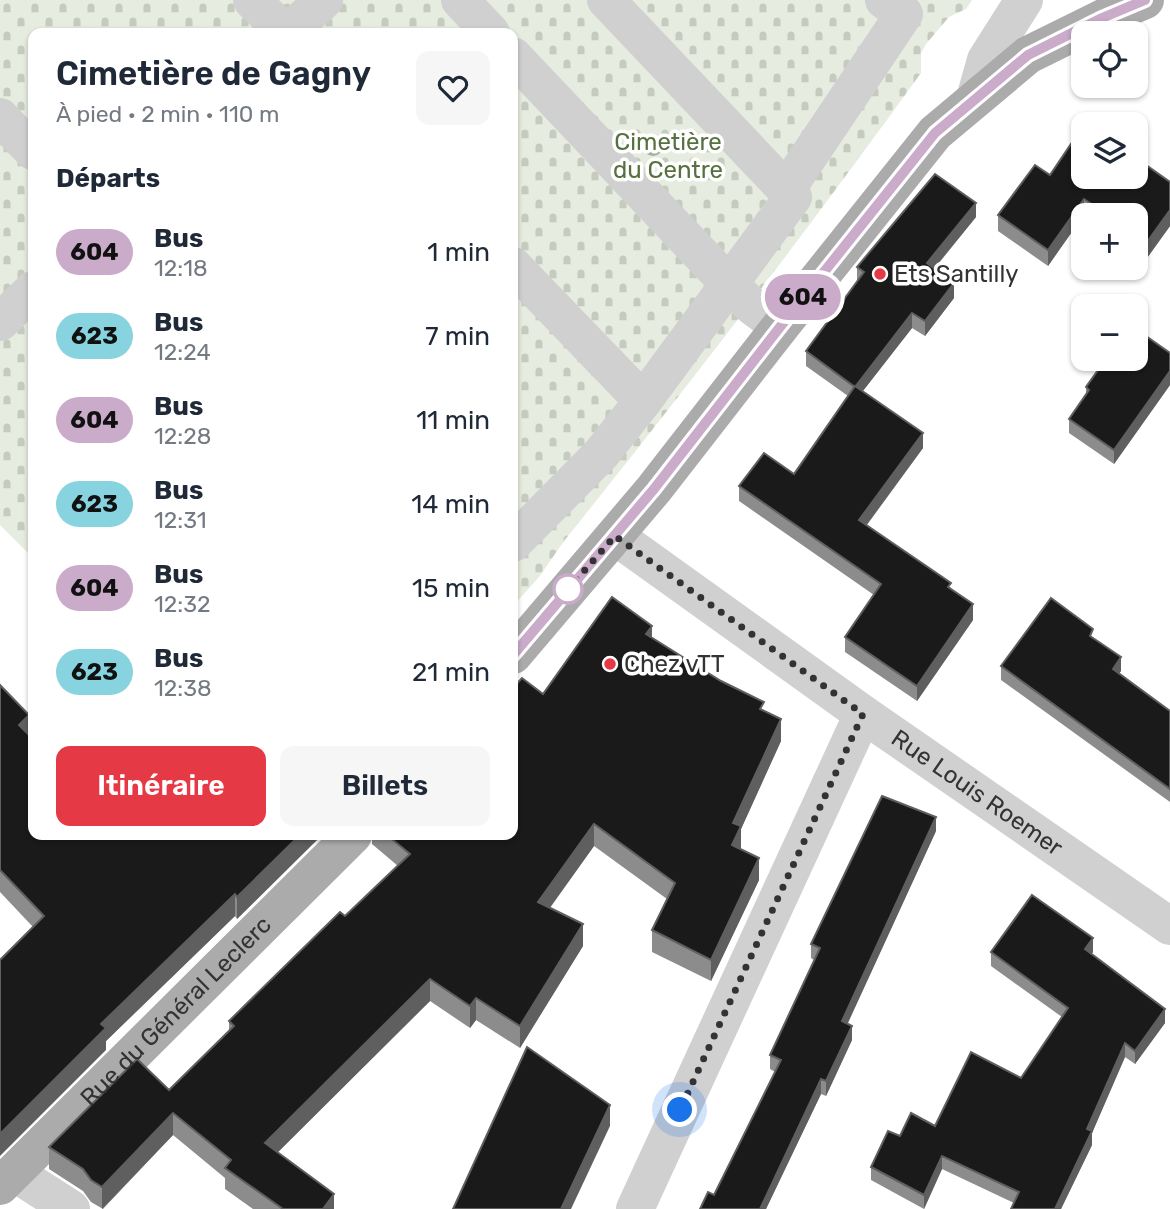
<!DOCTYPE html>
<html lang="fr">
<meta charset="utf-8">
<style>
body{margin:0;font-family:Rubik,sans-serif;background:#f6f6f7;color:#1f2937;height:100vh;display:flex;flex-direction:column;font-size:26px;white-space:nowrap}
*{box-sizing:border-box;margin:0}
p{font-size:23px;color:#747a83}
.icon{flex:none;width:38px;height:38px;fill:none;stroke:currentColor;stroke-width:2;stroke-linecap:round;stroke-linejoin:round}
.map{position:relative;flex:1;overflow:hidden}
.sheet{position:absolute;left:28px;top:28px;width:490px;height:812px;display:flex;flex-direction:column;background:#fff;border-radius:14px;box-shadow:0 2px 5px #0004}
.sheet>*{flex:none}
.badge{padding:0 14px;border-radius:23px;font-size:24px;line-height:46px}
.controls{position:absolute;left:1071px;top:21px;display:grid;gap:14px}
.controls a{display:grid;place-items:center;width:77px;height:77px;border-radius:14px;background:#fff;box-shadow:0 2px 5px #0004;font-size:35px}
.you{position:absolute;width:35px;height:35px;margin:-18px;border:5px solid #fff;border-radius:50%;background:#1a73e8;box-shadow:0 0 0 10px #1a73e833}
.map>.badge{position:absolute;translate:-50% -50%;box-shadow:0 0 0 4px #fff}
h2{padding:0 28px;font-size:26px;line-height:63px}
.round{display:grid;place-items:center;flex:none;width:74px;height:74px;border-radius:14px;background:#f6f6f7}
.headline{display:flex;align-items:center;justify-content:space-between;height:119px;padding:0 28px}
h1{font-size:33px;font-weight:600;line-height:52px}
.button{display:flex;gap:14px;margin-top:auto;padding:14px 28px}
.button a{flex:1;height:80px;border-radius:14px;background:#e63946;color:#fff;font-size:28px;font-weight:600;line-height:80px;text-align:center}
.button a+a{background:#f6f6f7;color:#1f2937}
ul{padding:0;list-style:none}
li{display:flex;align-items:center;gap:21px;height:84px;padding:0 28px}
li div{flex:1}
li b{display:block;font-size:26px}
li em{font-style:normal}
li .badge{min-width:77px;font-weight:700;text-align:center}
.map>svg:first-child{display:block}
.cemetery{fill:url(#cemetery-stones)}
.lines{fill:none;stroke-linecap:round;stroke-linejoin:round}
.minor{stroke:#d0d0d0;stroke-width:38}
.major{stroke:#ababab;stroke-width:38}
.tree{fill:#a2b095}
.wall{fill:#8c8c8c}
.shaded-wall{fill:#5f5f5f}
.building{fill:#1a1a1a;stroke:#5f5f5f;stroke-width:2}
.line-casing{stroke:#fff;stroke-width:16}
.line{stroke:#caabca;stroke-width:10}
.walk{stroke:#333;stroke-width:7;stroke-dasharray:0 12.6}
.poi-dot{fill:#e63946;stroke:#fff;stroke-width:2.5}
.stop-dot{fill:#fff;stroke:#caabca;stroke-width:3.5}
.labels{text-anchor:middle;stroke-width:7;stroke-linejoin:round;paint-order:stroke}
.park-label{font-size:24px;fill:#56703f;stroke:#fff}
.poi-label{font-size:24px;fill:#333;stroke:#fff;text-anchor:start}
.street-label{font-size:24px;fill:#333;stroke:#fff}
</style>
<div class="map">
<svg width="1170" height="1209" viewBox="0 0 1170 1209">
<defs>
<pattern id="cemetery-stones" width="16" height="16" patternUnits="userSpaceOnUse" patternTransform="scale(1.75)"><rect width="16" height="16" fill="#e6ecdf"/><path d="M2 7V4a2 2 0 0 1 4 0v3zM10 15v-3a2 2 0 0 1 4 0v3z" fill="#c6cbc0"/></pattern>
</defs>
<rect width="100%" height="100%" fill="#fff"/>
<!-- cemetery -->
<path class="cemetery" d="M0,0H972L966,9L949,17L926,44L921,53V73C806,232 687,388 564,541L539,577L513,606V33H33V558L0,525Z"/>
<g class="lines">
<!-- minor -->
<g class="minor">
<polyline points="252,0 285,33"/>
<polyline points="460,0 491,33"/>
<polyline points="287,33 324,0"/>
<polyline points="513,56 729,284 751,305 780,327"/>
<polyline points="975,99 986,60 1024,0"/>
<polyline points="0,117 33,151"/>
<polyline points="786,190 904,14 884,0"/>
<polyline points="513,266 643,401"/>
<polyline points="0,322 33,290"/>
<path id="s1" d="M615,536L863,714L1170,926"/>
<polyline points="513,543 601,454 643,401 793,197 606,0"/>
<polyline points="15,1173 71,1209"/>
<polyline points="635,1209 863,714"/>
</g>
<!-- major -->
<g class="major">
<polyline points="513,655 654,489 780,327 935,133 1028,55 1103,18 1145,0"/>
<path id="s2" d="M0,1186L353,835"/>
</g>
</g>
<!-- trees -->
<circle class="tree" cx="653" cy="146" r="10"/>
<!-- wall -->
<g class="wall">
<polygon points="1050,175 1170,182 1170,226 1147,258 1136,251 1136,215 1083,215 1048,266 998,231 998,215"/>
<polygon points="976,217 935,268 954,298 925,336 912,328 863,391 923,448 867,525 951,588 973,620 917,701 845,652 845,637 874,595 739,501 739,486 794,474 848,396 806,366 806,351 857,281 857,267"/>
<polygon points="1170,353 1170,385 1114,464 1069,433 1069,419 1086,395 1086,387"/>
<polygon points="652,637 764,711 781,741 741,829 740,849 759,880 711,981 652,952 652,930 667,899 594,846 550,908 583,946 520,1048 476,1020 470,1028 430,1001 278,1152 334,1209 253,1209 225,1189 225,1178 173,1135 103,1209 91,1202 83,1191 49,1169 49,1147 169,1090 229,1031 229,1021 345,916 398,866 372,844 372,835 513,835 543,694"/>
<polygon points="1093,638 1121,671 1119,673 1170,711 1170,802 1001,680 1001,666"/>
<polygon points="0,685 29,735 33,835 322,835 237,919 235,916 106,1041 106,1050 33,927 0,892"/>
<polygon points="936,831 847,1024 852,1040 826,1096 821,1094 766,1209 700,1209 714,1195 775,1072 770,1069 770,1055 814,960 811,958 811,944"/>
<polygon points="991,952 1093,952 1091,954 1165,1023 1135,1064 1125,1057 1092,1133 1092,1145 1061,1209 1011,1209 1014,1203 942,1169 924,1209 871,1180 871,1167 900,1136 935,1126 1021,1078 1062,1017 991,966"/>
</g>
<!-- shaded-wall -->
<g class="shaded-wall">
<polygon points="1084,199 1084,215 1048,266 1048,250"/>
<polygon points="976,203 976,217 927,277 927,263"/>
<polygon points="1170,210 1170,226 1147,258 1147,242"/>
<polygon points="954,283 954,298 925,336 925,321"/>
<polygon points="912,313 912,328 855,401 855,387"/>
<polygon points="1170,371 1170,385 1114,464 1114,450"/>
<polygon points="923,433 923,448 859,535 859,520"/>
<polygon points="973,604 973,620 917,701 917,686"/>
<polygon points="652,626 652,648 646,634"/>
<polygon points="1121,657 1121,671 1113,682 1113,669"/>
<polygon points="29,715 29,737 19,725"/>
<polygon points="781,719 781,741 741,829 741,848 732,867 733,823"/>
<polygon points="936,817 936,831 842,1036 842,1021"/>
<polygon points="594,824 594,846 538,924 538,902"/>
<polygon points="300,835 322,835 237,919 237,897"/>
<polygon points="759,858 759,880 711,981 711,960"/>
<polygon points="235,894 235,916 106,1041 106,1050 0,1156 0,1134 101,1024"/>
<polygon points="583,924 583,946 520,1048 520,1026"/>
<polygon points="1093,938 1093,952 1085,963 1085,949"/>
<polygon points="430,979 430,1001 265,1165 265,1143"/>
<polygon points="476,998 476,1020 470,1028 470,1006"/>
<polygon points="1165,1009 1165,1023 1135,1064 1135,1051"/>
<polygon points="852,1026 852,1040 826,1096 826,1081"/>
<polygon points="1125,1043 1125,1057 1092,1133 1092,1145 1061,1209 1055,1209 1087,1129"/>
<polygon points="821,1079 821,1094 766,1209 760,1209"/>
<polygon points="610,1105 610,1126 571,1209 561,1209"/>
<polygon points="173,1113 173,1135 102,1209 102,1187"/>
<polygon points="942,1156 942,1169 924,1209 924,1195"/>
<polygon points="334,1194 334,1209 323,1209"/>
</g>
<!-- building -->
<g class="building">
<polygon points="1083,126 1083,177 1136,177 1136,158 1170,182 1170,210 1147,242 1136,235 1136,215 1108,215 1084,199 1048,250 998,215 1035,165 1050,175"/>
<polygon points="935,174 976,203 927,263 954,283 925,321 912,313 855,387 806,351 864,272 857,267"/>
<polygon points="1136,329 1170,353 1170,371 1114,450 1069,419 1089,390 1086,387 1106,359 1136,359"/>
<polygon points="855,386 923,433 859,520 951,583 948,587 973,604 917,686 845,637 881,584 739,486 764,453 794,474"/>
<polygon points="612,597 652,626 646,634 721,681 764,702 760,709 781,719 733,823 741,826 732,845 759,858 711,960 652,930 675,883 594,824 538,902 583,924 520,1026 476,998 470,1006 430,979 265,1143 334,1194 323,1209 283,1209 225,1168 231,1160 173,1113 102,1187 91,1180 83,1169 49,1147 137,1059 169,1090 234,1026 229,1021 340,912 345,916 410,854 387,835 513,835 513,688 522,678 543,694"/>
<polygon points="1051,598 1093,629 1090,636 1121,657 1113,669 1170,711 1170,789 1001,666"/>
<polygon points="0,685 29,715 19,725 33,739 33,835 300,835 237,897 235,894 101,1024 106,1028 0,1134 0,960 44,916 0,870"/>
<polygon points="882,796 936,817 842,1021 852,1026 826,1081 821,1079 760,1209 700,1209 708,1192 714,1195 781,1060 770,1055 820,948 811,944"/>
<polygon points="1032,895 1093,938 1085,949 1165,1009 1135,1051 1125,1043 1087,1129 1092,1131 1055,1209 1011,1209 1019,1192 942,1156 924,1195 871,1167 888,1131 900,1136 911,1113 935,1126 971,1052 1021,1078 1068,1008 991,952"/>
<polygon points="527,1047 610,1105 561,1209 453,1209"/>
</g>
<g class="lines">
<!-- line casing -->
<g class="line-casing">
<polyline id="line" points="513,655 654,489 780,327 935,133 1028,55 1102,18 1145,0"/>
</g>
<!-- line -->
<use href="#line" class="line"/>
<!-- walk -->
<polyline class="walk" points="568,589 615,536 863,714 680,1110"/>
</g>
<!-- markers -->
<g class="poi-dot">
<circle cx="880" cy="274" r="7"/>
<circle cx="610" cy="664" r="7"/>
</g>
<circle class="stop-dot" cx="568" cy="589" r="14"/>
<g class="labels">
<!-- park labels -->
<g class="park-label">
<text x="668" y="150">Cimetière<tspan x="668" dy="28">du Centre</tspan></text>
</g>
<!-- poi labels -->
<g class="poi-label">
<text x="894" y="282">Ets Santilly</text>
<text x="624" y="672">Chez vTT</text>
</g>
<!-- street labels -->
<g class="street-label">
<text dy="8" stroke="none"><textPath href="#s1" startOffset="444">Rue Louis Roemer</textPath></text>
<text dy="8" stroke="none"><textPath href="#s2" startOffset="248">Rue du Général Leclerc</textPath></text>
</g>
</g>
</svg>
<div class="controls">
<a><svg class="icon" aria-label="locate" viewBox="0 0 24 24"><circle cx="12" cy="12" r="6"/><path d="M12 2v4M12 18v4M2 12h4M18 12h4"/></svg></a>
<a><svg class="icon" aria-label="layers" viewBox="0 0 24 24"><path d="M12 4l9 5-9 5-9-5zM3 14l9 5 9-5"/></svg></a>
<a>+</a>
<a>−</a>
</div>
<div class="you" style="left:680px;top:1110px"></div>
<b class="badge" style="left:803px;top:297px;background:#caabca;color:#111">604</b>
<section class="sheet">
<div class="headline"><div><h1>Cimetière de Gagny</h1><p>À pied · 2 min · 110 m</p></div><a class="round"><svg class="icon" aria-label="heart" viewBox="0 0 24 24"><path d="M12 20l-8-8c-3-5 5-10 8-4 3-6 11-1 8 4z"/></svg></a></div>
<h2>Départs</h2>
<ul>
<li><span class="badge" style="background:#caabca;color:#111">604</span><div><b>Bus</b><p>12:18</p></div><em>1 min</em></li>
<li><span class="badge" style="background:#87d3df;color:#111">623</span><div><b>Bus</b><p>12:24</p></div><em>7 min</em></li>
<li><span class="badge" style="background:#caabca;color:#111">604</span><div><b>Bus</b><p>12:28</p></div><em>11 min</em></li>
<li><span class="badge" style="background:#87d3df;color:#111">623</span><div><b>Bus</b><p>12:31</p></div><em>14 min</em></li>
<li><span class="badge" style="background:#caabca;color:#111">604</span><div><b>Bus</b><p>12:32</p></div><em>15 min</em></li>
<li><span class="badge" style="background:#87d3df;color:#111">623</span><div><b>Bus</b><p>12:38</p></div><em>21 min</em></li>
</ul>
<div class="button"><a>Itinéraire</a><a>Billets</a></div>
</section>
</div>
